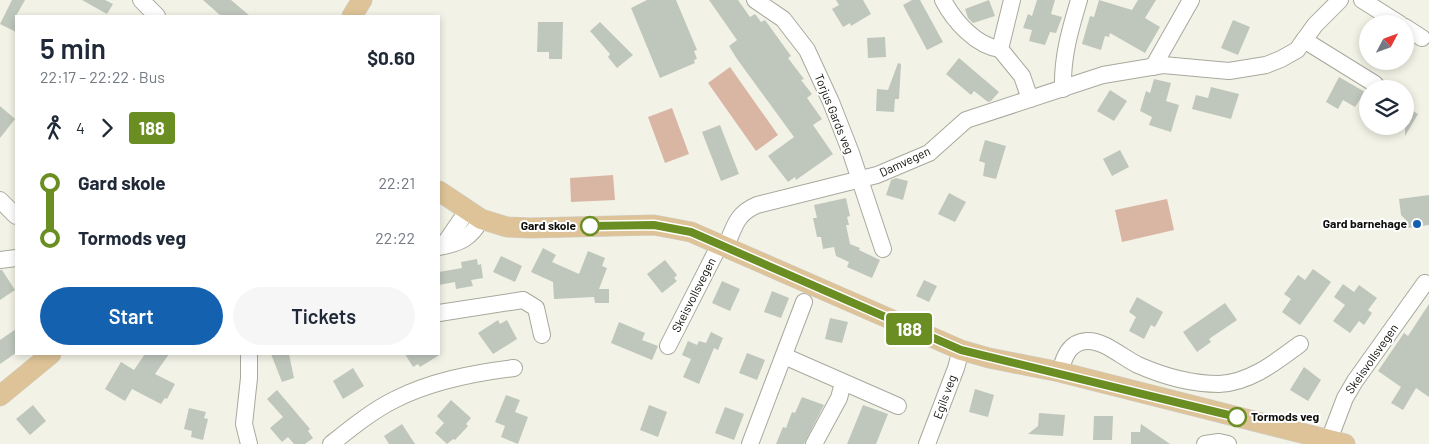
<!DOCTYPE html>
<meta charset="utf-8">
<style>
body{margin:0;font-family:Barlow,sans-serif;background:#f6f6f7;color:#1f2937;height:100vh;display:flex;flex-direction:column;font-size:19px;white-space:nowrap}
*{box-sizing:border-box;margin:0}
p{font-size:16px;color:#747a83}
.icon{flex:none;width:28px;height:28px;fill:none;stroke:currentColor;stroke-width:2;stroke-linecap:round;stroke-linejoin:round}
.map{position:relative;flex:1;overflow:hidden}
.details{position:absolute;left:15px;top:15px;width:425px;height:340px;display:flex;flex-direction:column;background:#fff;border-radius:0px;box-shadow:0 2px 8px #0003}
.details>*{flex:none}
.badge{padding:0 10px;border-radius:4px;font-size:18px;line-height:32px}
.needle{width:32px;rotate:49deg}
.controls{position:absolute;left:1359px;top:15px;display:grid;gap:10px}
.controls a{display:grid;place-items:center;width:55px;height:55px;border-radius:50%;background:#fff;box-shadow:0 2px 8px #0003;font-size:25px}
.map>.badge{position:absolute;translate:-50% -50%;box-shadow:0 0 0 2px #fff}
.legs{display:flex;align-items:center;gap:8px;height:55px;padding:0 25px;font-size:16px}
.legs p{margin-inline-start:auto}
.summary{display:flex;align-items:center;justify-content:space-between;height:85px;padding:0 25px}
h1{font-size:28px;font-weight:600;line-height:38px}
.primary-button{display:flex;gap:10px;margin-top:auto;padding:10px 25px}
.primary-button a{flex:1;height:58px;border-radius:30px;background:#1461b0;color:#fff;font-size:20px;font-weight:600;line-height:58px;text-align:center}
.primary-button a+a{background:#f6f6f7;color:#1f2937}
ul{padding:0 25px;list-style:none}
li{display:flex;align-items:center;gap:18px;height:55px;font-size:19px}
li i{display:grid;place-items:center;width:8px;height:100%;margin:0 6px;background:currentColor}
li i::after{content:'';width:12px;height:12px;margin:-6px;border:4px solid;border-radius:50%;background:#fff}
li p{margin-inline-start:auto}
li:first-child i{background:linear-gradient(#0000 50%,currentColor 0)}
li:last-child i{background:linear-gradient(currentColor 50%,#0000 0)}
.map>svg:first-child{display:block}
.green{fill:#d9b6a3}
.building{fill:#bfc7bd}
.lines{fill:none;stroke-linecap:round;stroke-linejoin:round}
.minor-casing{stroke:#a8a99d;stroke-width:18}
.major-casing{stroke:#cfcfce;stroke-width:21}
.minor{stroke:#fff;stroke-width:16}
.major{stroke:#ddc397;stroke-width:20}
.line-1-casing{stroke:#fff;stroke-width:11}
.line-1{stroke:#6b8e23;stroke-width:8}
.poi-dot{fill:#1461b0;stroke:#fff;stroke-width:2}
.stop-1-dot{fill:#fff;stroke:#6b8e23;stroke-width:2.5}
.labels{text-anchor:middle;stroke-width:4;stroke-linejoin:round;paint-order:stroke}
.street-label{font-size:12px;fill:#0e0e0a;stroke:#fff}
.poi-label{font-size:12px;font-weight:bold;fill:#0e0e0a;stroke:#fff;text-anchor:end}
.stop-label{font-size:12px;font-weight:bold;fill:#0e0e0a;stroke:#fff;text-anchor:end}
</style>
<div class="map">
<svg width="1429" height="444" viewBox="0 0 1429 444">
<rect width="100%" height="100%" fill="#f2f2e6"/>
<!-- green -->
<g class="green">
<polygon points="730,67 778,135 756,151 708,83"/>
<polygon points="672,108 689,154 665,163 648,117"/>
<polygon points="613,175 615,200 571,202 570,178"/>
<polygon points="1167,199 1174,230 1122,242 1115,210"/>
</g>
<!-- building -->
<g class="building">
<polygon points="12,0 25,0 16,16 16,32 0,24"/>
<polygon points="82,0 105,0 113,4 107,14"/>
<polygon points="203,0 231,0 250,16 221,16"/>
<polygon points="647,0 676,0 697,50 694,51 697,59 694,60 695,63 660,78 631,8"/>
<polygon points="709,0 738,0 750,17 755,14 761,22 765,20 791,56 788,58 804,79 801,80 812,94 807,98 822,119 813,125 833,154 796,180 795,177 788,182 768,156 794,137 737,59 729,46 737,40"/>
<polygon points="836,0 863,0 871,14 851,26 850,23 843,27 832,9 839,5"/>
<polygon points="912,0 920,0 943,42 927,50 903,5"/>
<polygon points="989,0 995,16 973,23 968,18 965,9"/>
<polygon points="1037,0 1055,0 1051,14 1062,17 1056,33 1050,32 1045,45 1029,41 1032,30 1023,28 1028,14 1032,16"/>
<polygon points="1099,0 1132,10 1138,0 1156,0 1145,18 1160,27 1145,53 1110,33 1109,37 1105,36 1101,50 1082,44 1090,16 1094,17"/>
<polygon points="1233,20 1250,27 1238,55 1221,48"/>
<polygon points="538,22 563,22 562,59 549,59 549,52 537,52"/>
<polygon points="600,22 633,55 617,68 608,57 610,54 590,31"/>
<polygon points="885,37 886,57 868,58 867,38"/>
<polygon points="959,58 999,92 991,101 988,102 974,91 971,95 946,74"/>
<polygon points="898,63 901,64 899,99 895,99 894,112 876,111 877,89 888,90"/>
<polygon points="1339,77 1365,92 1355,107 1343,100 1338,109 1326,102"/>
<polygon points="1154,79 1171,83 1166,101 1179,105 1171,132 1149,125 1152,117 1140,111 1146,91 1150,93"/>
<polygon points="1211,87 1239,94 1231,119 1192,109 1196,95 1208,98"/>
<polygon points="1110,90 1127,101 1114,121 1097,111"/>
<polygon points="0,106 15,119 0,138"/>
<polygon points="1405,106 1418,114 1405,136"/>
<polygon points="720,125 739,174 721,181 702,132"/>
<polygon points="985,140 1006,146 996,179 983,176 985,163 979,161"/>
<polygon points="1120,150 1129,167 1112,176 1103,159"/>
<polygon points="896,178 908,181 903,200 886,195 891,180"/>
<polygon points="949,193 966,202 955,222 938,214"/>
<polygon points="1429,195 1429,225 1408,228 1406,220 1401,215 1399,199"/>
<polygon points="846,198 850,216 847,217 849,225 846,225 850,244 860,248 859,250 880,260 872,278 847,267 849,262 836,256 834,247 823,249 821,237 817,237 813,218 817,218 814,205"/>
<polygon points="543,248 556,255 552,262 579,274 588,251 605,258 602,266 607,268 599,289 609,289 609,303 595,303 594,297 554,299 553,282 531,272"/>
<polygon points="501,256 522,266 515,282 493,272"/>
<polygon points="477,259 478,265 481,264 483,278 471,280 473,286 456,289 455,282 439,285 439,272 462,268 461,262"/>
<polygon points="665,260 677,275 674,278 677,281 662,293 647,274"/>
<polygon points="1313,269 1331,282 1300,325 1282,312 1291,299 1284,294 1298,275 1305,280"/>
<polygon points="0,270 2,270 15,290 0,300"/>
<polygon points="924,280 937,286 929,302 916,296"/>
<polygon points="722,281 740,289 730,311 712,303"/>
<polygon points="1343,284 1354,292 1359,285 1377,298 1368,310 1372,313 1364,325 1359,321 1350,333 1333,321 1345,305 1334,297"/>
<polygon points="772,291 789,298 781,318 764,312"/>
<polygon points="1137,297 1163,312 1155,327 1151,325 1144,339 1129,331 1136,317 1129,312"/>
<polygon points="1225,303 1237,320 1209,339 1211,342 1197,352 1183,332"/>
<polygon points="1429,304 1429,397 1416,388 1403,410 1391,403 1401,387 1378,371 1404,333 1408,336"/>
<polygon points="830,318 848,322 842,343 825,339"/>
<polygon points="498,320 500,324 507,320 517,339 493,354 478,333"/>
<polygon points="619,322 645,333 642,340 658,346 652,360 611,343"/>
<polygon points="16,329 16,353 0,364 0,340"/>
<polygon points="711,332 723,338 718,350 714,348 699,384 683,377 691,359 682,355 688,341 697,345 699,341 706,343"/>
<polygon points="747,353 765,360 757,380 739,373"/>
<polygon points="145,354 169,354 155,374 175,384 167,399 165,398 161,404 132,389 125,401 105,389 121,362 134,370"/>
<polygon points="271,354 289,354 294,378 282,382"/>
<polygon points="405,354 441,354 420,367 418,364 413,367"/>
<polygon points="1304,367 1321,380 1308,401 1290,390"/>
<polygon points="353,368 364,386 343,399 333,381"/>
<polygon points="975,389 994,395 988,417 969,412"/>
<polygon points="277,390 310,429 308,431 313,438 305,444 294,444 288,437 282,442 270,428 283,417 267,399"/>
<polygon points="506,395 520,400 515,412 528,417 518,444 501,437 505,426 495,422"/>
<polygon points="802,397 824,405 804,444 776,444 783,427 786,428 792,412 795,413"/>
<polygon points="451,400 471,418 466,424 468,426 455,440 453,439 447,444 435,433 444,423 437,416"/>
<polygon points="33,405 46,421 30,435 16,419"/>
<polygon points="649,405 667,412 658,437 640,430"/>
<polygon points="863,405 888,414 876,444 847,444"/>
<polygon points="725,407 744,414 734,440 715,433"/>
<polygon points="189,408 206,412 204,418 208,419 203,440 191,437 192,431 184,429"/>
<polygon points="1039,413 1065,415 1063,436 1028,434 1038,426"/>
<polygon points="1094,416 1113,416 1112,440 1093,440"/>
<polygon points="402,424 415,444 389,444 384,436"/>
<polygon points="1141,424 1170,444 1131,444 1131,432 1140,432"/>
</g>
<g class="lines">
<!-- minor casing -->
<g class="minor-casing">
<g id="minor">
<polyline points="141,0 157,16"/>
<polyline points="755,0 783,19 807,50 831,102 851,153 883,249"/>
<path d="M943,0C954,21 976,46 1000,49"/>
<polyline points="1012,0 1000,49 1022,76 1030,99"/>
<polyline points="1362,0 1400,24"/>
<polyline points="1405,27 1422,38"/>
<polyline points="1304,40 1375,84"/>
<polyline points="1153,67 1191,0"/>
<path d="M1063,89C1062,57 1070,30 1079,0"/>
<polyline points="0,200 16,216"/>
<polyline points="443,246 467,211"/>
<path d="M726,246C735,226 736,214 757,205L877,175L929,153L966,120L1103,75L1163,65L1229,71L1266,65L1281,59L1297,50L1315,25L1340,0"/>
<path d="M439,247C459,243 471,239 481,219"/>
<polyline points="0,260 16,258"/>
<polyline points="439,313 523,300 536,308 542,335"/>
<polyline points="668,346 720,244"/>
<polyline points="249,354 249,378 244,424 249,444"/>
<polyline points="784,356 898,406"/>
<path d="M1060,372C1064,357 1069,342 1087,341C1104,340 1123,358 1138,365C1163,376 1192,384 1219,384C1250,383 1277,361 1300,344"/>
<polyline points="1329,440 1345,398 1355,381 1425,283"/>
<path d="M331,444C351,428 372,411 394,400C431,381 473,373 514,368"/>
<polyline points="750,444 804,302"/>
<polyline points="814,444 839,398 843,383"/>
<polyline points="927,444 956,368 961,350"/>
<polyline points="1205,444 1219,442 1228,444"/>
</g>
</g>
<!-- major casing -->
<g class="major-casing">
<g id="major">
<polyline points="352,16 362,0"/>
<polyline points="439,191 481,219 507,227 530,228 654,225 691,232 961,350 989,358 1060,372 1345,444"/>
<polyline points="0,396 51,354"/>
</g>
</g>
<!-- minor -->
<use href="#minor" class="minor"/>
<!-- major -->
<use href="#major" class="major"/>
</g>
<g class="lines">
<!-- line-1 casing -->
<g class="line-1-casing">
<polyline id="line-1" points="590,226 654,225 691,232 961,350 1237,417"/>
</g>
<!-- line-1 -->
<use href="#line-1" class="line-1"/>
</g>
<!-- markers -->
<circle class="poi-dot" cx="1417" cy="224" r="5"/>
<g class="stop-1-dot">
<circle cx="590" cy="226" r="9"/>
<circle cx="1237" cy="417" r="9"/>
</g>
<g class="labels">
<!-- street labels -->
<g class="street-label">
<text transform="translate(834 114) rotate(68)" y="4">Torjus Gards veg</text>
<text transform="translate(905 162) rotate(-25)" y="4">Damvegen</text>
<text transform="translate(694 295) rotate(-63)" y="4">Skeisvollsvegen</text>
<text transform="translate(1372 359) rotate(-55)" y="4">Skeisvollsvegen</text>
<text transform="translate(945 397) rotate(-70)" y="4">Egils veg</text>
</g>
<!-- poi labels -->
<g class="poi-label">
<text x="1407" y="228">Gard barnehage</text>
</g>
<!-- stop labels -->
<g class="stop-label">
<text x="576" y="230">Gard skole</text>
<text x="1251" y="421" text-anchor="start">Tormods veg</text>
</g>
</g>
</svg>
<div class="controls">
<a><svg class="needle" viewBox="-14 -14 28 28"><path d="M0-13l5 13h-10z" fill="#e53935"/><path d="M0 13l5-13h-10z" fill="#747a83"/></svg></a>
<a><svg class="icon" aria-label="layers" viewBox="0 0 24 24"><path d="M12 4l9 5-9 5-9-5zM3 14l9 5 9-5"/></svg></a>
</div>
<b class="badge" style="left:909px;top:329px;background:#6b8e23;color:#fff">188</b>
<section class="details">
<div class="summary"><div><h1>5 min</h1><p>22:17 – 22:22 · Bus</p></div><b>$0.60</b></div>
<div class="legs"><svg class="icon" aria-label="walk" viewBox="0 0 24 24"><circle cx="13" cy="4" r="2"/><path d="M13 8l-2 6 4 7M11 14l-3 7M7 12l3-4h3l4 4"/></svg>4<svg class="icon" aria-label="forward" viewBox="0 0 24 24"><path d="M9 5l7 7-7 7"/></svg><b class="badge" style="background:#6b8e23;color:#fff">188</b></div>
<ul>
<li><i style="color:#6b8e23"></i><b>Gard skole</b><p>22:21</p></li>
<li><i style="color:#6b8e23"></i><b>Tormods veg</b><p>22:22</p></li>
</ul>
<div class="primary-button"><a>Start</a><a>Tickets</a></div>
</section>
</div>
